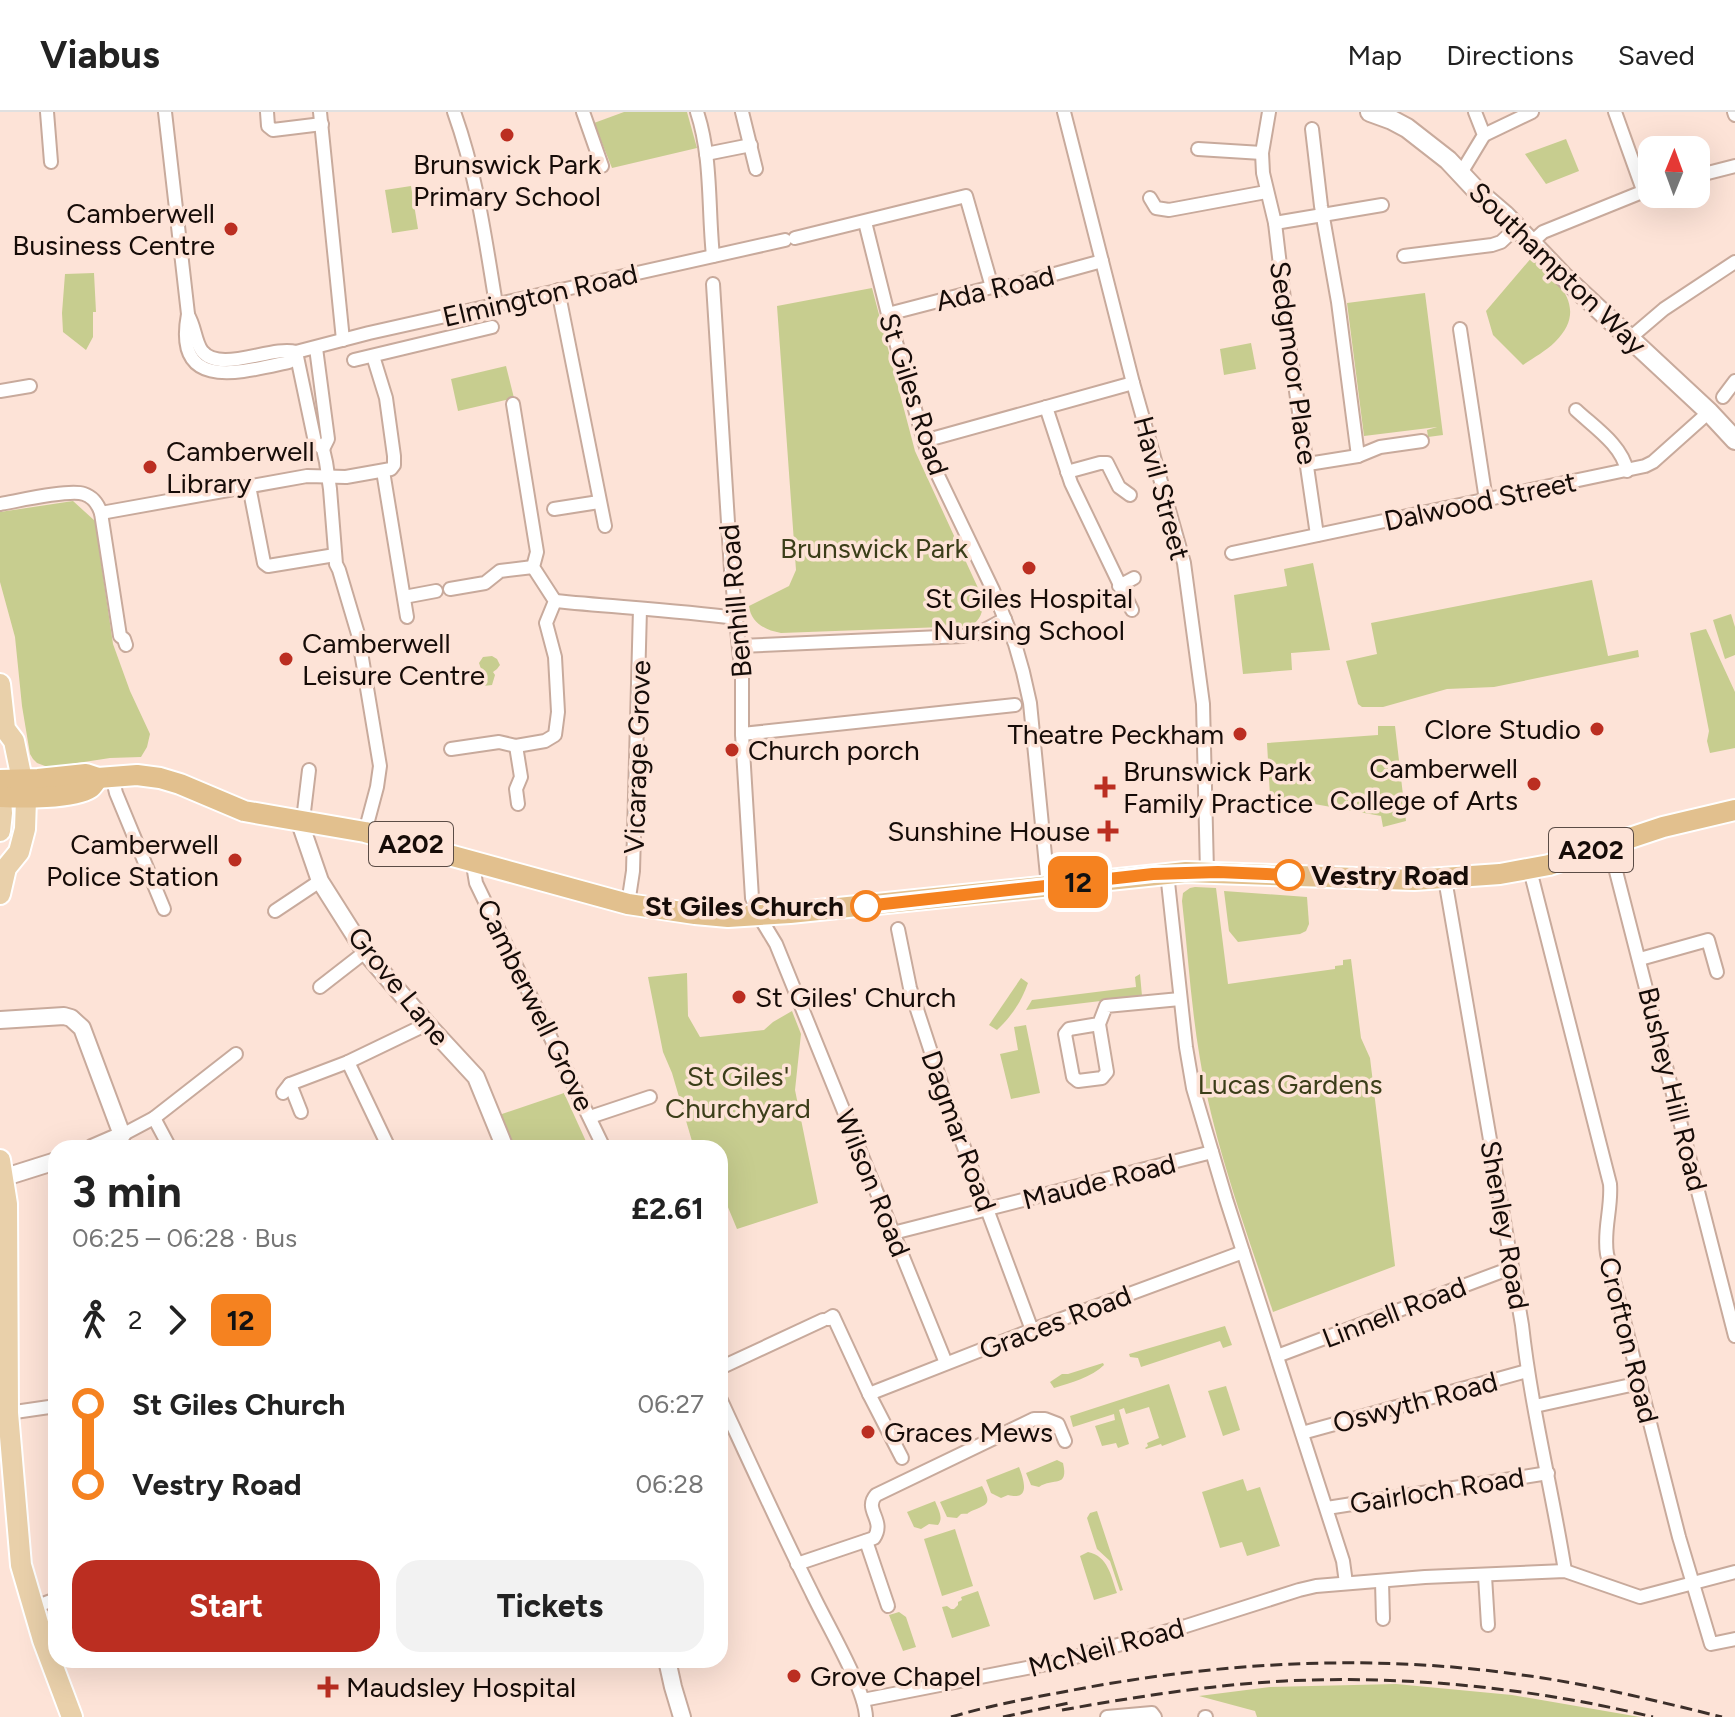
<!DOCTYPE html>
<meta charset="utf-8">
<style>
body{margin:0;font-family:Figtree,sans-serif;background:#f2f2f2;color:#222;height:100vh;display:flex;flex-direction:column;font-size:30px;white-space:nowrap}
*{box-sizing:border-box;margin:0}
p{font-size:26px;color:#767676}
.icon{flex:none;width:44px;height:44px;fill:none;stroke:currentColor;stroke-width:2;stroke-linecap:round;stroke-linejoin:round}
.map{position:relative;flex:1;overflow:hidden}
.drawer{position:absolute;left:48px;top:1028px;width:680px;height:528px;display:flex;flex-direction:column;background:#fff;border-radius:24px;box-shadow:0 8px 32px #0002}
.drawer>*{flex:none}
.badge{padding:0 16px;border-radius:12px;font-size:28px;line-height:52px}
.needle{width:52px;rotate:1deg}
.buttons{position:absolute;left:1638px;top:24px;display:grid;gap:16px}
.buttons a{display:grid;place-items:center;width:72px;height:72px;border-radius:16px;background:#fff;box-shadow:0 8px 32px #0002;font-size:40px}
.map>.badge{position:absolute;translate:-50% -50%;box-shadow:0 0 0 4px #fff}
.legs{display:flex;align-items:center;gap:12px;height:88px;padding:0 24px;font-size:26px}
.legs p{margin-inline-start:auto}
.overview{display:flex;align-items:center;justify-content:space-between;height:136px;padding:0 24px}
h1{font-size:44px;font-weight:700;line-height:60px}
.primary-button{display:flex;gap:16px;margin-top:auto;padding:16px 24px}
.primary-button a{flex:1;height:92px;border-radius:24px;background:#bb2e21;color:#fff;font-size:32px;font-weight:700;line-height:92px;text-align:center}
.primary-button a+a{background:#f2f2f2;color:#222}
ul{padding:0 24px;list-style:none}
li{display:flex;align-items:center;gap:28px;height:80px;font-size:30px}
li i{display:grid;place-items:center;width:12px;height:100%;margin:0 10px;background:currentColor}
li i::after{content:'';width:20px;height:20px;margin:-10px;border:6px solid;border-radius:50%;background:#fff}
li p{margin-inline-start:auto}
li:first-child i{background:linear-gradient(#0000 50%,currentColor 0)}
li:last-child i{background:linear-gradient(currentColor 50%,#0000 0)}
header{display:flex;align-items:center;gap:48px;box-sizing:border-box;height:112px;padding:0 40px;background:#fff;border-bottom:2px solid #e0e0e0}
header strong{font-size:38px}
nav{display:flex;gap:44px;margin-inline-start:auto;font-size:28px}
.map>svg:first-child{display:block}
.green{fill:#c7cd8f}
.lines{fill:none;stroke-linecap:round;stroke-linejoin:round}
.minor-casing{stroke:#c8aa9c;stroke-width:16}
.tertiary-casing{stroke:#c8aa9c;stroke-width:20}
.secondary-casing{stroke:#c8aa9c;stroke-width:22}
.primary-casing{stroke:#fff;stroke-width:24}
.trunk-casing{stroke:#fff;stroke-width:24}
.minor{stroke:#fff;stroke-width:12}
.tertiary{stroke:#fff;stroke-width:16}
.secondary{stroke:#fff;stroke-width:18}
.primary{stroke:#e9d0aa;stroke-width:20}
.trunk{stroke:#e2c08e;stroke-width:20}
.rail{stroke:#3c2f2a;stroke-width:3;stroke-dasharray:12 6;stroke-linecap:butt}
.line-1-casing{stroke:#fff;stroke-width:18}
.line-1{stroke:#f58220;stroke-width:12}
.poi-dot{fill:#bb2e21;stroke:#fde3d7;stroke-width:3}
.stop-1-dot{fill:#fff;stroke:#f58220;stroke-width:4}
.labels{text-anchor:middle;stroke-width:7;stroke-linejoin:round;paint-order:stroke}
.shield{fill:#fde3d7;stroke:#5b4c46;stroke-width:2}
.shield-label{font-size:26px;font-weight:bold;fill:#160c08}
.poi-label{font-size:28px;fill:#160c08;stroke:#fde3d7;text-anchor:start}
.street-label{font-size:28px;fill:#160c08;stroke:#fde3d7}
.park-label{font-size:28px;fill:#3b3e19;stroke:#fde3d7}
.stop-label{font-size:28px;font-weight:bold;fill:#160c08;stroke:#fde3d7;text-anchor:start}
</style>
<header>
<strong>Viabus</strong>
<nav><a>Map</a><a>Directions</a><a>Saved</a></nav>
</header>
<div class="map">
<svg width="1735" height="1605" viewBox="0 0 1735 1605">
<rect width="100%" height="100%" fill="#fde3d7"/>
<!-- green -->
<g class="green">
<polygon points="624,0 687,0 697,36 612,56 594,11"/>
<polygon points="1566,27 1579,59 1546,72 1525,42"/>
<polygon points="411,74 418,117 392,121 385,78"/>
<path d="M1532,145C1559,170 1589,196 1555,230C1546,239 1533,246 1523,253L1493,223L1486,199Z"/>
<polygon points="94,161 96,200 93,200 93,225 86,238 63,220 62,201 65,162"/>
<path d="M872,176L915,339L984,489C982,501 981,508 970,514L781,521C765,518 751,511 749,494L789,474L796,458L777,194Z"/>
<polygon points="1425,181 1443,323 1428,325 1427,318 1437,315 1364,324 1347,191"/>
<polygon points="1251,231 1256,257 1224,263 1220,237"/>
<polygon points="506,254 514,286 458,299 451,267"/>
<polygon points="73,389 95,409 113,532 130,579 150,622 147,635 141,645 110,646 58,654 45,654 37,651 33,647 30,642 22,594 15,525 0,470 0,400"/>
<polygon points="1313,451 1330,538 1291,541 1292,558 1243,562 1234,483 1287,474 1284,457"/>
<polygon points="1592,468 1608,544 1638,538 1639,545 1494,575 1447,577 1383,595 1362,595 1358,592 1346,549 1377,542 1371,511"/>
<polygon points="1731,502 1735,515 1735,543 1725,547 1713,508"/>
<polygon points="1706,517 1735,580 1735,636 1710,641 1707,629 1709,619 1690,521"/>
<polygon points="492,544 497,547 500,553 497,557 493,560 495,563 492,573 483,574 477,566 481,557 479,551 483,545"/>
<polygon points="1378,614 1395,614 1406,709 1383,715 1381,704 1270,684 1267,631 1378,623"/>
<path d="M1195,775L1216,776L1228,872L1335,857V854L1343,853V848L1351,847L1361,926L1370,946L1395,1154L1273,1200C1246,1117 1214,1033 1200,947C1191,895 1188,841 1182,789L1183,781L1190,776Z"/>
<polygon points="1224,779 1307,785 1309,812 1306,819 1300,822 1238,830 1229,819"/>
<polygon points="687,861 688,904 700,925 764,918 773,910 792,899 801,922 795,978 818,1091 737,1117 720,1076 720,1036 694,1036 672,961 663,940 648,865"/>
<polygon points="1140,862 1142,884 1026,898 1032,888 1136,875 1135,865"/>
<path d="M1021,866L1028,871C1021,890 1012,904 997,918L989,913Z"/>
<polygon points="1026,913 1040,981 1011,987 1000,942 1018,938 1014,915"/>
<polygon points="564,981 589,1036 511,1036 499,1003"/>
<polygon points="1225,1214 1232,1233 1223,1236 1220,1229 1141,1255 1138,1246 1130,1245 1129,1242"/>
<path d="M1103,1251L1104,1253C1092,1265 1070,1271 1054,1276L1050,1270L1062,1262H1068Z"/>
<polygon points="1169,1272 1186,1325 1162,1334 1161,1332 1146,1337 1145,1336 1148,1334 1147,1331 1159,1326 1149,1295 1126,1302 1124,1296 1119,1298 1129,1332 1118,1336 1116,1331 1102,1334 1095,1314 1115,1308 1114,1302 1073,1315 1070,1304"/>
<polygon points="1226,1274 1240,1318 1223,1324 1208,1279"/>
<path d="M1057,1348L1063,1351C1069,1377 1053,1365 1039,1375L1031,1373L1026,1361Z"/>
<path d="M1019,1355C1024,1368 1031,1389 1008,1383L1001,1386L991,1381L986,1368Z"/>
<polygon points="1243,1367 1247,1379 1260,1375 1280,1434 1247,1444 1242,1430 1220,1436 1202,1380"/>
<path d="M982,1374C991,1391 989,1392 974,1398C962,1403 974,1401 961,1402L957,1406L947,1405L940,1390Z"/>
<path d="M935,1389C938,1397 944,1406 938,1413L929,1412L921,1417L914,1415L907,1400Z"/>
<polygon points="1097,1399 1123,1478 1120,1479 1110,1449 1097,1437 1087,1406 1090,1401"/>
<polygon points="955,1417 973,1474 942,1484 924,1427"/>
<path d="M1088,1440C1108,1444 1111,1464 1117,1481L1094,1488L1080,1444Z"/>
<polygon points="978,1479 990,1514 952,1526 942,1495 947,1494 951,1497 954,1497 958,1493 958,1490 962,1488 961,1485"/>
<polygon points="899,1500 906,1505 916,1535 903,1539 889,1503"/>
<polygon points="1396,1572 1512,1583 1640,1605 1257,1605 1255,1599 1199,1584 1270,1575"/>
</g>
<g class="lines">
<!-- minor casing -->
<g class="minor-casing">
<g id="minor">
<polyline points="47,0 51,50"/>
<path d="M165,0L188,202C173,281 242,260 289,250L296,240"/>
<polyline points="267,0 268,14 273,18 322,12"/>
<polyline points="320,0 343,228"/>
<path d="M454,0C477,64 485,126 496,192"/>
<polyline points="583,0 602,54"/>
<path d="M697,0C712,45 708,97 713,144"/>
<polyline points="742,0 756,57"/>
<polyline points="1064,0 1133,271 1184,451 1203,592 1207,760"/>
<polyline points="1269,0 1262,41 1263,61 1275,111 1290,238 1317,423"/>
<polyline points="1615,0 1643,78"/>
<polyline points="1734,0 1735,3"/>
<polyline points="1312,17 1321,94 1338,190 1358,344"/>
<polyline points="1484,23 1532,0"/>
<polyline points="1198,37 1262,41"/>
<polyline points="706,42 751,33"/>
<polyline points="1461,61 1484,23 1475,0"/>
<polyline points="1696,64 1735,54"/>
<polyline points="1150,86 1156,96 1169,98 1266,80"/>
<polyline points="865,110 888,202 924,329 932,351 993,478 1015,532 1023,560 1030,591 1048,774"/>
<polyline points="1275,111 1382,93"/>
<polyline points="795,126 966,84 992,175"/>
<polyline points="1531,131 1543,120 1652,76"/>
<polyline points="1404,144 1492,133 1501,130 1516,116"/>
<polyline points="713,172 731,458 742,566 742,622 752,786 759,804 776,832 946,1251"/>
<polyline points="558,178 605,414"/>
<polyline points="888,202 992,175 1000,177 1102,149"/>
<path d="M188,203C195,214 195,230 202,239C220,262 272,233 296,240L369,221L785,128"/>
<polyline points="1460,217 1486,388"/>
<polyline points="1630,226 1664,197 1735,150"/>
<polyline points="316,236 328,327 323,337"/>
<polyline points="296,240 315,330 323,337 326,350 330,377 336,452 339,458 358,522 380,654 377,675 365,720"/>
<polyline points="354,248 492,215"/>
<polyline points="0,279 30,274"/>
<polyline points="1723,285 1735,269"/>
<polyline points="1046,295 1071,371 1132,498"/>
<path d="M1576,298C1594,315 1622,333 1627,359"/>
<polyline points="924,329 1133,271"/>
<polyline points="1308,352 1358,344 1380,335 1422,329"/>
<polyline points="383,359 407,505"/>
<polyline points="1067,360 1100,351 1107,351 1119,375 1130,383"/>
<polyline points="249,374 264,451 268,454 335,443"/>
<path d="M0,392C18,389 69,377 84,382C93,385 98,392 101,401L120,524L124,527L126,533"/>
<polyline points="554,397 599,390"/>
<polyline points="101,401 307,364 346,365 391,357 394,353 394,344 386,286 373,244"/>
<polyline points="1232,441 1645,354 1653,350 1709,300"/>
<polyline points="1119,474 1134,466"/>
<polyline points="450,477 485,471 500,459 533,455"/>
<polyline points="404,485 436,479"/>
<path d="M555,489C615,495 676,498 736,506"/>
<polyline points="739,534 963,524 979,521 1005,507"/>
<polyline points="742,622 1015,593"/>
<polyline points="516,634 521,665 516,677 518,692"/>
<polyline points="451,637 499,630 516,634 545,629 555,623 558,600 555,545 546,511 555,489 533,455 537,440 513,292"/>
<polyline points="112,664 116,681 164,797"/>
<polyline points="303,708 309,658"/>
<polyline points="1609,732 1735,1224"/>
<polyline points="476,749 474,759 476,771 604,1036"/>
<path d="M1530,758L1610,1072C1612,1096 1603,1118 1607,1142L1679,1425L1711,1532L1735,1527"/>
<polyline points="1167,761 1186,935 1193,976 1226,1087 1343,1449 1346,1471"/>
<path d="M1445,767L1522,1213C1531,1296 1552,1377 1565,1459"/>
<polyline points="628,792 633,759 640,497"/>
<polyline points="275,799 320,769"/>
<polyline points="898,817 910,876 949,995 1032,1218"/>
<polyline points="1640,847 1708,828 1717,860"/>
<polyline points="320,875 365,840"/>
<polyline points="1099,912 1069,917 1065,922 1073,965 1078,969 1102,966 1107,960 1099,912 1106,894 1180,887"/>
<polyline points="348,950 389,1036"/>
<polyline points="290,972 301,1000"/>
<polyline points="283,981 290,972 348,950 427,912"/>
<polyline points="590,1005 650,985"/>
<polyline points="154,1006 170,1036"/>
<polyline points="122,1023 154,1006 236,942"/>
<polyline points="893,1121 1212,1040"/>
<polyline points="828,1207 833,1204 869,1282 902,1346"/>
<polyline points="1277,1244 1511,1156"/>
<polyline points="720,1256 823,1208"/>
<polyline points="869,1282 1032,1218 1243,1140"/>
<path d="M720,1286C750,1351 780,1417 812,1481C826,1511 865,1576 866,1605"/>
<polyline points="1535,1294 1640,1271"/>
<polyline points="8,1301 56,1294"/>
<polyline points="1302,1321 1527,1259"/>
<polyline points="1327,1396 1548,1361"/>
<polyline points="866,1429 888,1494"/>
<path d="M797,1452L874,1426C886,1408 863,1398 876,1383L1034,1307H1045L1058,1312L1065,1329"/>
<polyline points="1485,1464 1488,1513"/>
<polyline points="1382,1470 1383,1507"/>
<polyline points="32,1496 56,1487"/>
<polyline points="863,1588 1057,1550 1186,1514 1299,1478 1316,1474 1425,1465 1565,1459 1640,1485 1735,1460"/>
<polyline points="1107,1605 1152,1601 1155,1605"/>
<polyline points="1205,1605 1206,1605"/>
</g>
</g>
<!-- tertiary casing -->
<g class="tertiary-casing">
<g id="tertiary">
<polyline points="299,708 320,769 365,840 427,912 476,965 505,1036"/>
<polyline points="0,908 64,904 71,906 82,916 122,1023 92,1036"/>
<polyline points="2,1066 56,1049"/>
<polyline points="667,1548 673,1575 682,1605"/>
</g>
</g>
<!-- secondary casing -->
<g class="secondary-casing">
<polyline id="secondary" points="1370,0 1392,8 1407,16 1448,48 1477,79 1505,103 1564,165 1709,300 1735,328"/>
</g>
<!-- primary casing -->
<g class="primary-casing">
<g id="primary">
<polyline points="0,572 5,617 14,629 26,687 25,717 19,740 6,756 0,782"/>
<polyline points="0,676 2,701 0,719"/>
<polyline points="0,1048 7,1092 8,1301 21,1453 43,1528 72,1605"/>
</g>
</g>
<!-- trunk casing -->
<g class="trunk-casing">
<g id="trunk">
<polyline points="98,666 137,663 160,666 180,672 244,699 365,720 628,792 695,802 728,805 790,801 1186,760 1414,768 1500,762 1549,753 1663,715 1735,698"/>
<polyline points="0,668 38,667 86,662 98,666"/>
<path d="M0,685C19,686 74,687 90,676C93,674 95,670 98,666"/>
</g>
</g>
<!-- minor -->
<use href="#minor" class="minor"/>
<!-- tertiary -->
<use href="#tertiary" class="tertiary"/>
<!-- secondary -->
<use href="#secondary" class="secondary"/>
<!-- primary -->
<use href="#primary" class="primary"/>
<!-- trunk -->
<use href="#trunk" class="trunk"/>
<!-- rail -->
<g class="rail">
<path d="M1062,1598C1135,1585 1210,1573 1285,1569C1407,1563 1533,1576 1653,1605"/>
<path d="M951,1605C988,1594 1025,1587 1063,1580C1211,1551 1364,1541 1515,1562C1585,1571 1653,1588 1722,1605"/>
<polyline points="1003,1605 1073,1590"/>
</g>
</g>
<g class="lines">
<!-- line-1 casing -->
<g class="line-1-casing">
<polyline id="line-1" points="866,794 1153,762 1218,760 1289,763"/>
</g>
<!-- line-1 -->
<use href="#line-1" class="line-1"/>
</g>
<!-- markers -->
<g class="poi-dot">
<circle cx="507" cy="23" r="8"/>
<circle cx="231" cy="117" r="8"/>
<circle cx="150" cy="355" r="8"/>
<circle cx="1029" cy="456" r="8"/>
<circle cx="286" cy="547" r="8"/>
<circle cx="1597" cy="617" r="8"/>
<circle cx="1240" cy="622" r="8"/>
<circle cx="732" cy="638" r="8"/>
<circle cx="1534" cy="672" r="8"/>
<path d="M1101 663h8v8h8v8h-8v8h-8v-8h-8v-8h8z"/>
<path d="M1104 707h8v8h8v8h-8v8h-8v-8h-8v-8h8z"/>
<circle cx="235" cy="748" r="8"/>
<circle cx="739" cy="885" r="8"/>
<circle cx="868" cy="1320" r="8"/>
<circle cx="794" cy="1564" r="8"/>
<path d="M324 1563h8v8h8v8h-8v8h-8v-8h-8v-8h8z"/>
</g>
<g class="stop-1-dot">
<circle cx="1289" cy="763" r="14"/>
<circle cx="866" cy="794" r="14"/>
</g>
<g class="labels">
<!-- shield labels -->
<g class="shield">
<rect x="369" y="710" width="84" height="44" rx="6"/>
<rect x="1549" y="716" width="84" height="44" rx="6"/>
</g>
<g class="shield-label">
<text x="411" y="741">A202</text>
<text x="1591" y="747">A202</text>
</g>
<!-- poi labels -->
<g class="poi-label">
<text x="507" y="62" text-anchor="middle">Brunswick Park<tspan x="507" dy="32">Primary School</tspan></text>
<text x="215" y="111" text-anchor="end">Camberwell<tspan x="215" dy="32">Business Centre</tspan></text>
<text x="166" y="349">Camberwell<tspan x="166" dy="32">Library</tspan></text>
<text x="1029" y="496" text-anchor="middle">St Giles Hospital<tspan x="1029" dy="32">Nursing School</tspan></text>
<text x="302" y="541">Camberwell<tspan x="302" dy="32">Leisure Centre</tspan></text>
<text x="1581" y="627" text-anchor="end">Clore Studio</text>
<text x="1224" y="632" text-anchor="end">Theatre Peckham</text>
<text x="748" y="648">Church porch</text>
<text x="1518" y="666" text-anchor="end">Camberwell<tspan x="1518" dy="32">College of Arts</tspan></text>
<text x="1123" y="669">Brunswick Park<tspan x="1123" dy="32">Family Practice</tspan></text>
<text x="1090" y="729" text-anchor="end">Sunshine House</text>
<text x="219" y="742" text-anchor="end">Camberwell<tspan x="219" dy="32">Police Station</tspan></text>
<text x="755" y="895">St Giles' Church</text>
<text x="884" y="1330">Graces Mews</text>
<text x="810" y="1574">Grove Chapel</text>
<text x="346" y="1585">Maudsley Hospital</text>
</g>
<!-- street labels -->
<g class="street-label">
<text transform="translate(1558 156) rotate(44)" y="10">Southampton Way</text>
<text transform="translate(995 176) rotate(-13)" y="10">Ada Road</text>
<text transform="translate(540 183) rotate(-13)" y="10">Elmington Road</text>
<text transform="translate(1294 251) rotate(82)" y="10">Sedgmoor Place</text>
<text transform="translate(914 282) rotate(72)" y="10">St Giles Road</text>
<text transform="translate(1162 376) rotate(75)" y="10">Havil Street</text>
<text transform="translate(1480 389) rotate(-12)" y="10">Dalwood Street</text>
<text transform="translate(735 489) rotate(-95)" y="10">Benhill Road</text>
<text transform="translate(637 645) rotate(-88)" y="10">Vicarage Grove</text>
<text transform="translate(399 874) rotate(51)" y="10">Grove Lane</text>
<text transform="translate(536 893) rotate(64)" y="10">Camberwell Grove</text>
<text transform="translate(1673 977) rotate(76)" y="10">Bushey Hill Road</text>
<text transform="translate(959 1019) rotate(70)" y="10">Dagmar Road</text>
<text transform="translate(1099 1069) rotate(-14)" y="10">Maude Road</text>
<text transform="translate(873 1071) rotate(68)" y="10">Wilson Road</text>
<text transform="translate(1505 1113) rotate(80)" y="10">Shenley Road</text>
<text transform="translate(1394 1200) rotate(-21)" y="10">Linnell Road</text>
<text transform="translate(1055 1210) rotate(-21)" y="10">Graces Road</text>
<text transform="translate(1629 1228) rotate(76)" y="10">Crofton Road</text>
<text transform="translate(1415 1290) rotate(-15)" y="10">Oswyth Road</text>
<text transform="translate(1437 1378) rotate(-9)" y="10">Gairloch Road</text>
<text transform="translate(1106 1535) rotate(-15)" y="10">McNeil Road</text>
</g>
<!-- park labels -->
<g class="park-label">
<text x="874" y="446">Brunswick Park</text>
<text x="738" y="974">St Giles'<tspan x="738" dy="32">Churchyard</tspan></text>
<text x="1290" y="982">Lucas Gardens</text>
</g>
<!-- stop labels -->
<g class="stop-label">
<text x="1311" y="773">Vestry Road</text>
<text x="844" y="804" text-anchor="end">St Giles Church</text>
</g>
</g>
</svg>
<div class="buttons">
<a><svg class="needle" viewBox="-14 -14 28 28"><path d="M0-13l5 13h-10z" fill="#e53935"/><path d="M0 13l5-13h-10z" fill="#767676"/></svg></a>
</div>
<b class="badge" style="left:1078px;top:770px;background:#f58220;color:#111">12</b>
<section class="drawer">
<div class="overview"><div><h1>3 min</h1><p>06:25 – 06:28 · Bus</p></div><b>£2.61</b></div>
<div class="legs"><svg class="icon" aria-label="walk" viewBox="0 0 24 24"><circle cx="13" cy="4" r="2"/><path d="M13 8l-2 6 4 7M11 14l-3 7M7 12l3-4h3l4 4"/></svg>2<svg class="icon" aria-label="forward" viewBox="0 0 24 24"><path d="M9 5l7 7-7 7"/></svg><b class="badge" style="background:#f58220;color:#111">12</b></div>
<ul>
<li><i style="color:#f58220"></i><b>St Giles Church</b><p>06:27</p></li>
<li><i style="color:#f58220"></i><b>Vestry Road</b><p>06:28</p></li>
</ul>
<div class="primary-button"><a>Start</a><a>Tickets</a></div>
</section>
</div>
